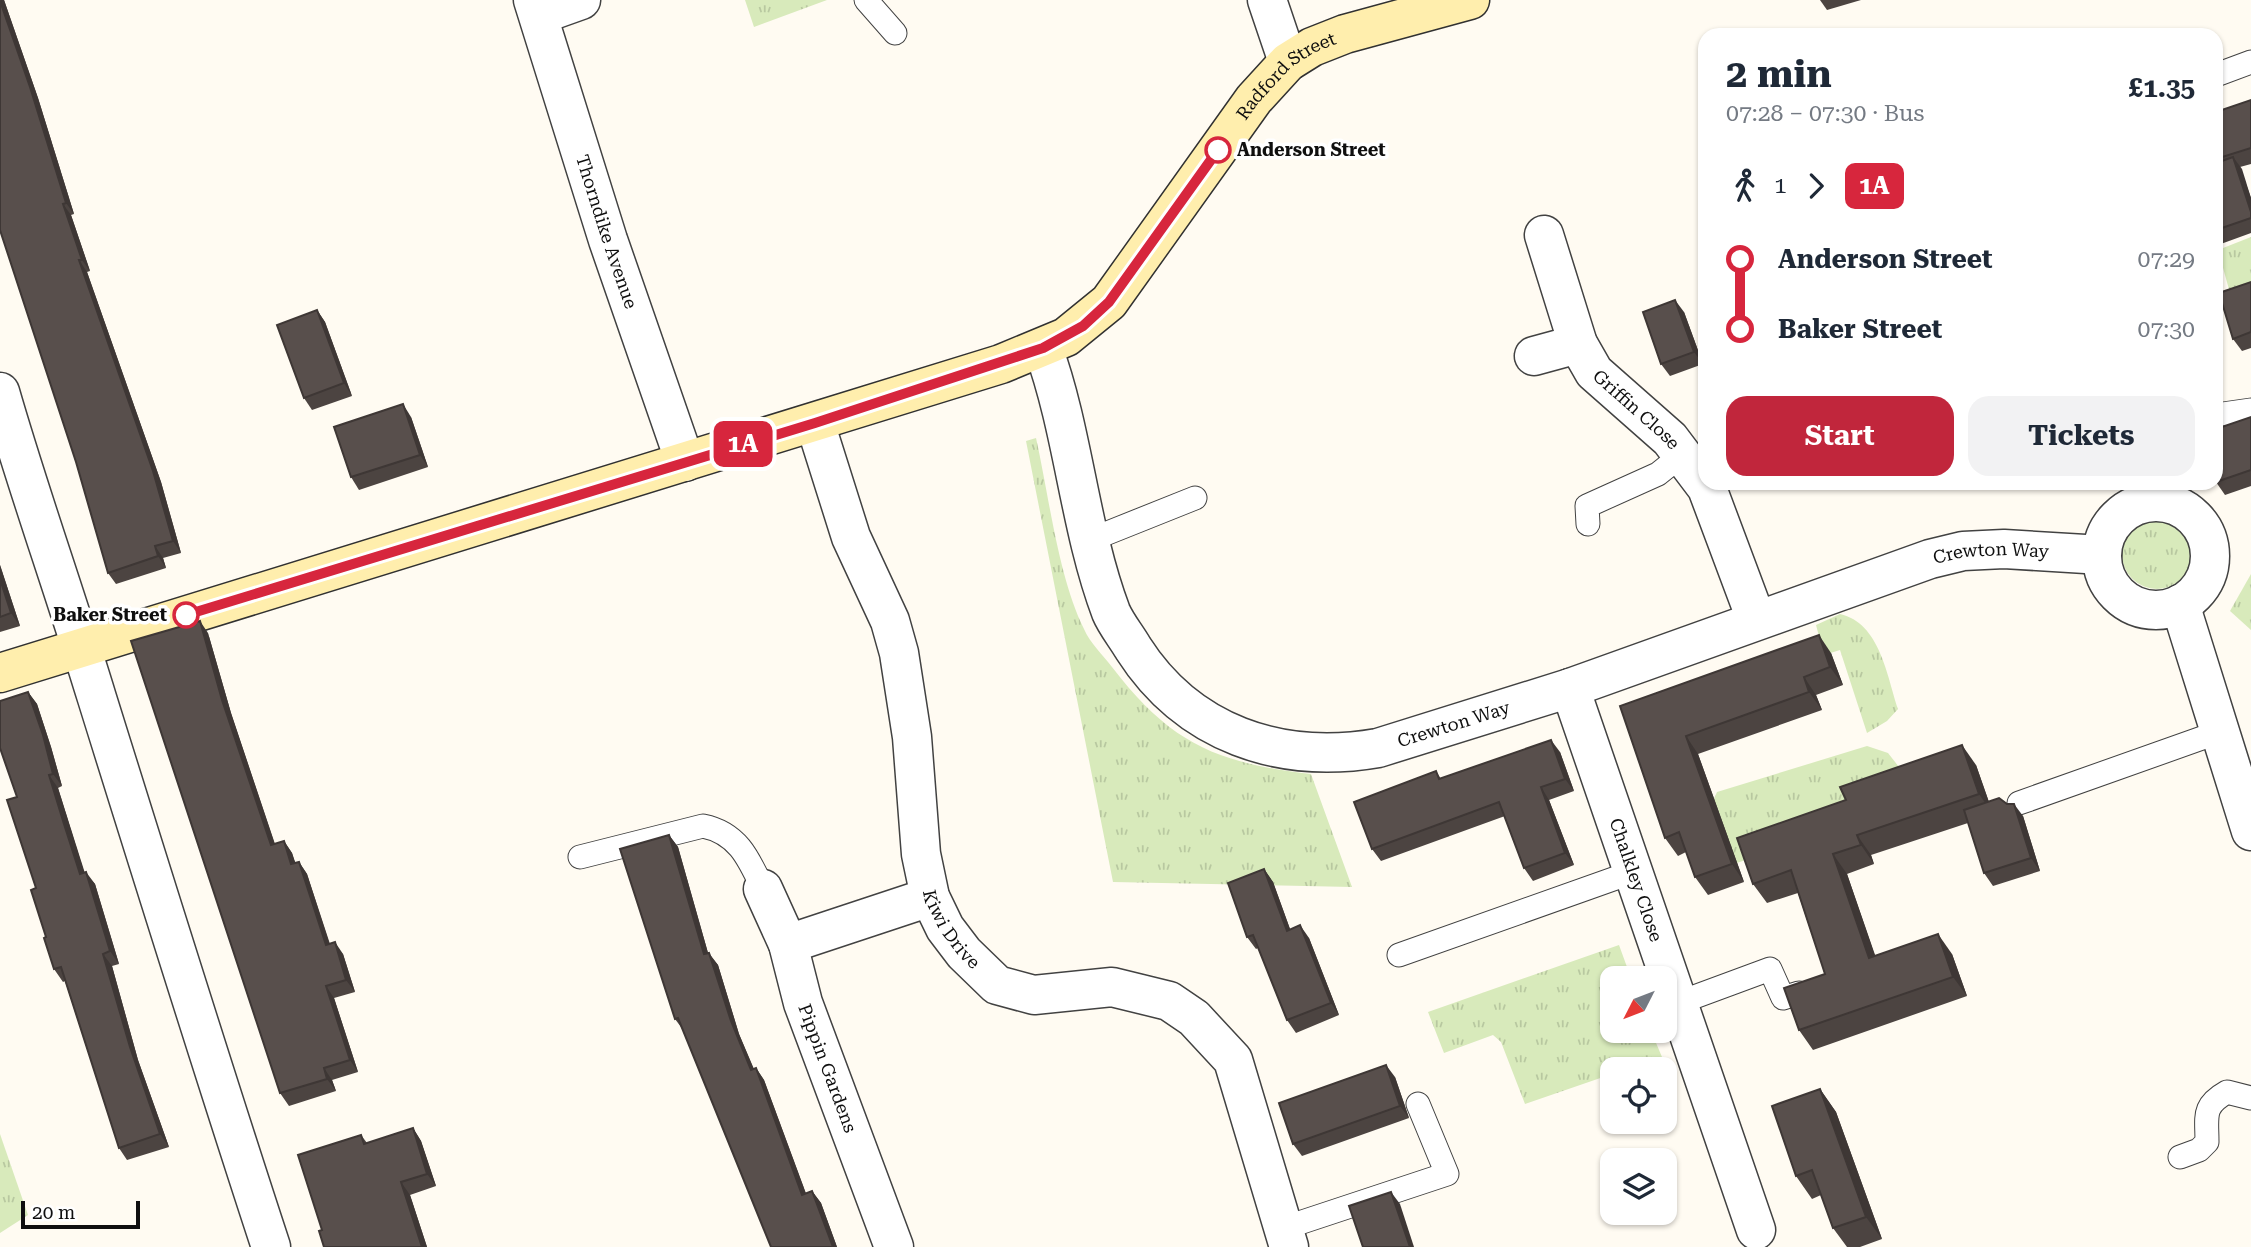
<!DOCTYPE html>
<meta charset="utf-8">
<style>
body{margin:0;font-family:"Roboto Serif",serif;background:#f2f2f3;color:#1f2937;height:100vh;display:flex;flex-direction:column;font-size:26px;white-space:nowrap}
*{box-sizing:border-box;margin:0}
p{font-size:23px;color:#747a83}
.icon{flex:none;width:38px;height:38px;fill:none;stroke:currentColor;stroke-width:2;stroke-linecap:round;stroke-linejoin:round}
.map{position:relative;flex:1;overflow:hidden}
.details{position:absolute;left:1698px;top:28px;width:525px;height:462px;display:flex;flex-direction:column;background:#fff;border-radius:21px;box-shadow:0 2px 5px #0004}
.details>*{flex:none}
.badge{padding:0 14px;border-radius:10px;font-size:24px;line-height:46px}
.needle{width:46px;rotate:228deg}
.fabs{position:absolute;left:1600px;top:966px;display:grid;gap:14px}
.fabs a{display:grid;place-items:center;width:77px;height:77px;border-radius:14px;background:#fff;box-shadow:0 2px 5px #0004;font-size:35px}
.scale{position:absolute;left:21px;bottom:18px;width:119px;box-sizing:border-box;padding-left:7px;border:4px solid #0f0f0f;border-top:0;font-size:19px;line-height:24px;white-space:nowrap;color:#0f0f0f;-webkit-text-stroke:5px #fff;paint-order:stroke}
.map>.badge{position:absolute;translate:-50% -50%;box-shadow:0 0 0 4px #fff}
.legs{display:flex;align-items:center;gap:10px;height:77px;padding:0 28px;font-size:23px}
.legs p{margin-inline-start:auto}
.summary{display:flex;align-items:center;justify-content:space-between;height:119px;padding:0 28px}
h1{font-size:38px;font-weight:700;line-height:52px}
.button{display:flex;gap:14px;margin-top:auto;padding:14px 28px}
.button a{flex:1;height:80px;border-radius:21px;background:#c1263c;color:#fff;font-size:28px;font-weight:700;line-height:80px;text-align:center}
.button a+a{background:#f2f2f3;color:#1f2937}
ul{padding:0 28px;list-style:none}
li{display:flex;align-items:center;gap:24px;height:70px;font-size:26px}
li i{display:grid;place-items:center;width:10px;height:100%;margin:0 9px;background:currentColor}
li i::after{content:'';width:18px;height:18px;margin:-9px;border:5px solid;border-radius:50%;background:#fff}
li p{margin-inline-start:auto}
li:first-child i{background:linear-gradient(#0000 50%,currentColor 0)}
li:last-child i{background:linear-gradient(currentColor 50%,#0000 0)}
.map>svg:first-child{display:block}
.grass{fill:url(#grass-tufts)}
.lines{fill:none;stroke-linecap:round;stroke-linejoin:round}
.lane-casing{stroke:#424242;stroke-width:25}
.street-casing{stroke:#424242;stroke-width:41}
.secondary-casing{stroke:#313131;stroke-width:41}
.lane{stroke:#fff;stroke-width:23}
.street{stroke:#fff;stroke-width:38}
.secondary{stroke:#ffeead;stroke-width:38}
.wall{fill:#4c4441}
.shaded-wall{fill:#3e3735}
.building{fill:#584f4c;stroke:#3e3735;stroke-width:2}
.line-1-casing{stroke:#fff;stroke-width:16}
.line-1{stroke:#d7263d;stroke-width:10}
.stop-1-dot{fill:#fff;stroke:#d7263d;stroke-width:3.5}
.labels{text-anchor:middle;stroke-width:7;stroke-linejoin:round;paint-order:stroke}
.street-label{font-size:18px;fill:#0f0f0f;stroke:#fff}
.stop-label{font-size:18px;font-weight:bold;fill:#0f0f0f;stroke:#fff;text-anchor:start}
</style>
<div class="map">
<svg width="2251" height="1247" viewBox="0 0 2251 1247">
<defs>
<pattern id="grass-tufts" width="24" height="20" patternUnits="userSpaceOnUse" patternTransform="scale(1.75)"><rect width="24" height="20" fill="#d8eabb"/><path d="M3 7l-1-3M5 7V3M7 7l1-3M15 17l-1-3M17 17v-4M19 17l1-3" fill="none" stroke="#b8c8a0"/></pattern>
</defs>
<rect width="100%" height="100%" fill="#fffbf2"/>
<!-- grass -->
<g class="grass">
<polygon points="745,0 827,0 754,27"/>
<polygon points="2251,237 2251,294 2232,300 2218,250"/>
<path d="M1036,438C1049,496 1058,576 1084,629C1090,643 1103,655 1112,667C1171,744 1217,763 1311,774L1352,887L1113,882L1026,441Z"/>
<circle cx="2157" cy="554" r="35"/>
<polygon points="2251,574 2251,630 2230,611"/>
<path d="M1840,614C1880,623 1887,676 1898,709L1887,721L1867,733L1840,650L1824,655L1816,625Z"/>
<polygon points="1867,746 1888,753 1899,767 1860,820 1734,864 1714,799 1717,792"/>
<polygon points="1619,945 1631,978 1612,978 1612,1031 1651,1031 1662,1057 1626,1069 1612,1069 1612,1074 1525,1104 1501,1042 1493,1035 1444,1053 1428,1012"/>
<polygon points="0,1134 28,1215 0,1233"/>
</g>
<g class="lines">
<!-- lane casing -->
<g class="lane-casing">
<g id="lane">
<polyline points="866,0 895,33"/>
<polyline points="2216,75 2251,62"/>
<polyline points="2216,415 2251,410"/>
<polyline points="1588,524 1587,506 1658,474 1683,454"/>
<polyline points="1090,540 1195,498"/>
<polyline points="2019,803 2219,732"/>
<path d="M580,857L703,826C738,833 749,859 763,889"/>
<polyline points="1399,955 1633,872"/>
<polyline points="1678,1003 1770,969 1783,998 1799,993"/>
<path d="M2180,1157L2199,1150L2207,1142C2207,1116 2202,1106 2227,1092L2251,1098"/>
<polyline points="1284,1228 1447,1174 1418,1104"/>
</g>
</g>
<!-- street casing -->
<g class="street-casing">
<g id="street">
<path id="s1" d="M533,0L608,240L685,462"/>
<polyline points="1267,0 1288,62"/>
<polyline points="539,15 581,0"/>
<path id="s2" d="M1544,235L1578,344L1594,372L1670,439L1707,488L1756,619"/>
<path id="s3" d="M1043,348C1074,433 1079,527 1111,612C1116,624 1126,636 1133,648C1188,734 1280,765 1378,748L1570,688L1930,559L1963,551L2004,549L2102,555"/>
<polyline points="1534,356 1578,344"/>
<path d="M0,392C25,479 55,564 82,650C144,849 206,1049 271,1247"/>
<path id="s4" d="M815,423L851,537L890,621L899,653L912,737L921,854L930,897L945,928L964,953L997,985L1034,995L1112,987L1169,1001L1194,1018L1233,1060L1289,1247"/>
<circle cx="2156" cy="556" r="54"/>
<polyline points="2180,604 2251,831"/>
<path id="s5" d="M1570,688L1756,1230"/>
<path id="s6" d="M763,889L788,944L803,1003L894,1247"/>
<polyline points="788,944 930,897"/>
</g>
</g>
<!-- secondary casing -->
<g class="secondary-casing">
<g id="secondary">
<path id="s7" d="M0,673L1001,364L1066,337L1109,302L1254,99L1288,62L1312,47L1345,34L1470,0"/>
</g>
</g>
<!-- lane -->
<use href="#lane" class="lane"/>
<!-- street -->
<use href="#street" class="street"/>
<!-- secondary -->
<use href="#secondary" class="secondary"/>
</g>
<!-- wall -->
<g class="wall">
<polygon points="0,0 4,0 38,98 74,214 71,215 90,271 87,272 161,482 181,553 163,558 166,568 116,584 108,573"/>
<polygon points="1820,0 1861,0 1827,10"/>
<polygon points="2251,100 2251,164 2240,167 2251,198 2251,233 2218,245 2216,241 2216,112"/>
<polygon points="2251,282 2251,348 2242,351 2233,339"/>
<polygon points="317,310 325,322 352,396 312,410 304,398"/>
<polygon points="1684,312 1703,364 1670,376 1661,364"/>
<polygon points="411,417 428,467 359,490 351,477"/>
<polygon points="2251,417 2251,486 2225,495 2216,482"/>
<polygon points="0,565 20,626 0,632"/>
<polygon points="208,633 231,713 275,844 284,841 292,853 295,863 299,862 307,874 330,944 343,954 355,992 334,998 358,1072 332,1080 336,1091 289,1106 280,1093"/>
<polygon points="1831,653 1843,685 1816,695 1822,710 1698,754 1744,882 1708,895 1695,877 1686,852 1678,856 1665,838 1620,706"/>
<polygon points="28,692 37,704 51,747 62,786 58,788 84,872 95,884 119,964 112,966 138,1060 169,1147 127,1160 119,1148 65,981 63,982 54,969 46,937 36,888"/>
<polygon points="1560,752 1574,791 1549,800 1574,865 1533,881 1524,868 1505,816 1381,861 1372,849 1436,771 1441,779"/>
<polygon points="1976,765 1989,802 2023,816 2040,871 1993,886 1984,873 1968,823 1871,855 1874,864 1847,874 1875,956 1952,954 1967,996 1813,1050 1799,1030 1825,974 1798,893 1767,903 1753,884"/>
<polygon points="669,835 678,847 708,953 718,965 739,1034 754,1069 756,1068 764,1080 806,1194 812,1191 821,1203 837,1247 771,1247 684,1031 675,1019"/>
<polygon points="1264,869 1273,882 1290,929 1309,938 1339,1015 1296,1033 1287,1020 1258,948 1256,949 1247,937"/>
<polygon points="1395,1077 1409,1118 1302,1156 1293,1144"/>
<polygon points="1820,1089 1836,1112 1882,1239 1860,1247 1847,1247 1833,1228 1821,1195 1812,1199 1796,1176"/>
<polygon points="413,1128 421,1141 436,1186 410,1195 427,1247 324,1247 322,1230 361,1135 367,1143"/>
</g>
<!-- shaded-wall -->
<g class="shaded-wall">
<polygon points="0,0 4,0 38,98 74,214 66,203"/>
<polygon points="2233,157 2242,169 2251,198 2251,212"/>
<polygon points="63,204 71,215 90,271 82,260"/>
<polygon points="79,260 87,272 161,482 181,553 173,541"/>
<polygon points="1675,300 1684,312 1703,364 1694,352"/>
<polygon points="317,310 325,322 352,396 344,383"/>
<polygon points="403,404 411,417 428,467 420,455"/>
<polygon points="155,546 163,558 166,568 158,556"/>
<polygon points="0,565 20,626 11,613 0,579"/>
<polygon points="200,621 208,633 231,713 279,857 271,845 222,700"/>
<polygon points="1819,635 1831,653 1843,685 1830,667"/>
<polygon points="1804,677 1816,695 1822,710 1809,692"/>
<polygon points="28,692 37,704 51,747 62,786 53,774"/>
<polygon points="1686,736 1698,754 1744,882 1732,864"/>
<polygon points="1551,740 1560,752 1574,791 1565,779"/>
<polygon points="1962,745 1976,765 1993,814 1979,794"/>
<polygon points="49,775 58,788 89,886 80,874"/>
<polygon points="1541,787 1549,800 1574,865 1565,853"/>
<polygon points="2014,804 2023,816 2040,871 2031,858"/>
<polygon points="669,835 678,847 712,967 704,954"/>
<polygon points="1857,835 1871,855 1874,864 1861,845"/>
<polygon points="284,841 292,853 300,876 291,864"/>
<polygon points="1833,854 1847,874 1883,978 1869,958"/>
<polygon points="299,862 307,874 334,958 326,945"/>
<polygon points="1264,869 1273,882 1295,943 1287,931"/>
<polygon points="86,872 95,884 119,964 110,951"/>
<polygon points="1300,925 1309,938 1339,1015 1331,1003"/>
<polygon points="1938,934 1952,954 1967,996 1953,977"/>
<polygon points="335,942 343,954 355,992 346,980"/>
<polygon points="709,953 718,965 739,1034 759,1082 751,1070 731,1021"/>
<polygon points="103,954 112,966 138,1060 169,1147 160,1134 130,1047"/>
<polygon points="326,986 334,998 358,1072 350,1060"/>
<polygon points="1386,1065 1395,1077 1409,1118 1400,1106"/>
<polygon points="324,1068 332,1080 336,1091 327,1079"/>
<polygon points="756,1068 764,1080 811,1207 802,1195"/>
<polygon points="1820,1089 1836,1112 1882,1239 1866,1217"/>
<polygon points="413,1128 421,1141 436,1186 427,1174"/>
<polygon points="401,1182 410,1195 427,1247 422,1247"/>
<polygon points="812,1191 821,1203 837,1247 833,1247"/>
<polygon points="1391,1192 1400,1204 1414,1247 1410,1247"/>
</g>
<!-- building -->
<g class="building">
<polygon points="0,1 30,87 66,203 63,204 82,260 79,260 153,471 173,541 155,546 158,556 108,573 76,462 0,230"/>
<polygon points="2251,100 2251,148 2216,159 2216,112"/>
<polygon points="2233,157 2251,212 2251,218 2216,230 2216,163"/>
<polygon points="2251,282 2251,332 2233,339 2219,293"/>
<polygon points="1675,300 1694,352 1661,364 1643,312"/>
<polygon points="317,310 344,383 304,398 277,325"/>
<polygon points="403,404 420,455 351,477 334,427"/>
<polygon points="2251,417 2251,470 2216,482 2216,429"/>
<polygon points="0,579 11,613 0,617"/>
<polygon points="200,621 222,700 271,845 284,841 291,864 299,862 326,945 335,942 346,980 326,986 350,1060 324,1068 327,1079 280,1093 131,641"/>
<polygon points="1819,635 1830,667 1804,677 1809,692 1686,736 1732,864 1695,877 1679,832 1665,838 1620,706"/>
<polygon points="28,692 43,735 53,774 49,775 64,824 80,874 86,872 110,951 103,954 130,1047 160,1134 119,1148 61,967 54,969 44,938 46,937 31,890 36,888 7,800 17,797 0,748 0,701"/>
<polygon points="1551,740 1565,779 1541,787 1565,853 1524,868 1499,802 1372,849 1354,802 1436,771 1439,779"/>
<polygon points="1962,745 1979,794 1857,835 1861,845 1833,854 1869,958 1938,934 1953,977 1799,1030 1784,988 1825,974 1791,870 1753,884 1737,838 1846,800 1840,787"/>
<polygon points="1999,798 2007,804 2014,804 2031,858 1984,873 1964,810"/>
<polygon points="669,835 704,954 709,953 731,1021 751,1070 756,1068 802,1195 812,1191 833,1247 771,1247 678,1018 675,1019 620,849"/>
<polygon points="1264,869 1287,931 1300,925 1331,1003 1287,1020 1253,935 1247,937 1228,883"/>
<polygon points="1386,1065 1400,1106 1293,1144 1279,1103"/>
<polygon points="1820,1089 1866,1217 1833,1228 1812,1170 1796,1176 1772,1106"/>
<polygon points="413,1128 427,1174 401,1182 422,1247 324,1247 319,1231 322,1230 298,1155 361,1135 364,1144"/>
<polygon points="1391,1192 1410,1247 1363,1247 1349,1206"/>
</g>
<g class="lines">
<!-- line-1 casing -->
<g class="line-1-casing">
<polyline id="line-1" points="186,615 815,423 1043,348 1083,326 1109,302 1218,150"/>
</g>
<!-- line-1 -->
<use href="#line-1" class="line-1"/>
</g>
<!-- markers -->
<g class="stop-1-dot">
<circle cx="1218" cy="150" r="12"/>
<circle cx="186" cy="615" r="12"/>
</g>
<g class="labels">
<!-- street labels -->
<g class="street-label">
<text dy="6" stroke="none"><textPath href="#s7" startOffset="1463">Radford Street</textPath></text>
<text dy="6" stroke="none"><textPath href="#s1" startOffset="243">Thorndike Avenue</textPath></text>
<text dy="6" stroke="none"><textPath href="#s2" startOffset="203">Griffin Close</textPath></text>
<text dy="6" stroke="none"><textPath href="#s3" startOffset="1242">Crewton Way</textPath></text>
<text dy="6" stroke="none"><textPath href="#s3" startOffset="676">Crewton Way</textPath></text>
<text dy="6" stroke="none"><textPath href="#s5" startOffset="203">Chalkley Close</textPath></text>
<text dy="6" stroke="none"><textPath href="#s4" startOffset="530">Kiwi Drive</textPath></text>
<text dy="6" stroke="none"><textPath href="#s6" startOffset="191">Pippin Gardens</textPath></text>
</g>
<!-- stop labels -->
<g class="stop-label">
<text x="1237" y="156">Anderson Street</text>
<text x="167" y="621" text-anchor="end">Baker Street</text>
</g>
</g>
</svg>
<div class="fabs">
<a><svg class="needle" viewBox="-14 -14 28 28"><path d="M0-13l5 13h-10z" fill="#e53935"/><path d="M0 13l5-13h-10z" fill="#747a83"/></svg></a>
<a><svg class="icon" aria-label="locate" viewBox="0 0 24 24"><circle cx="12" cy="12" r="6"/><path d="M12 2v4M12 18v4M2 12h4M18 12h4"/></svg></a>
<a><svg class="icon" aria-label="layers" viewBox="0 0 24 24"><path d="M12 4l9 5-9 5-9-5zM3 14l9 5 9-5"/></svg></a>
</div>
<div class="scale">20 m</div>
<b class="badge" style="left:743px;top:444px;background:#d7263d;color:#fff">1A</b>
<section class="details">
<div class="summary"><div><h1>2 min</h1><p>07:28 – 07:30 · Bus</p></div><b>£1.35</b></div>
<div class="legs"><svg class="icon" aria-label="walk" viewBox="0 0 24 24"><circle cx="13" cy="4" r="2"/><path d="M13 8l-2 6 4 7M11 14l-3 7M7 12l3-4h3l4 4"/></svg>1<svg class="icon" aria-label="forward" viewBox="0 0 24 24"><path d="M9 5l7 7-7 7"/></svg><b class="badge" style="background:#d7263d;color:#fff">1A</b></div>
<ul>
<li><i style="color:#d7263d"></i><b>Anderson Street</b><p>07:29</p></li>
<li><i style="color:#d7263d"></i><b>Baker Street</b><p>07:30</p></li>
</ul>
<div class="button"><a>Start</a><a>Tickets</a></div>
</section>
</div>
